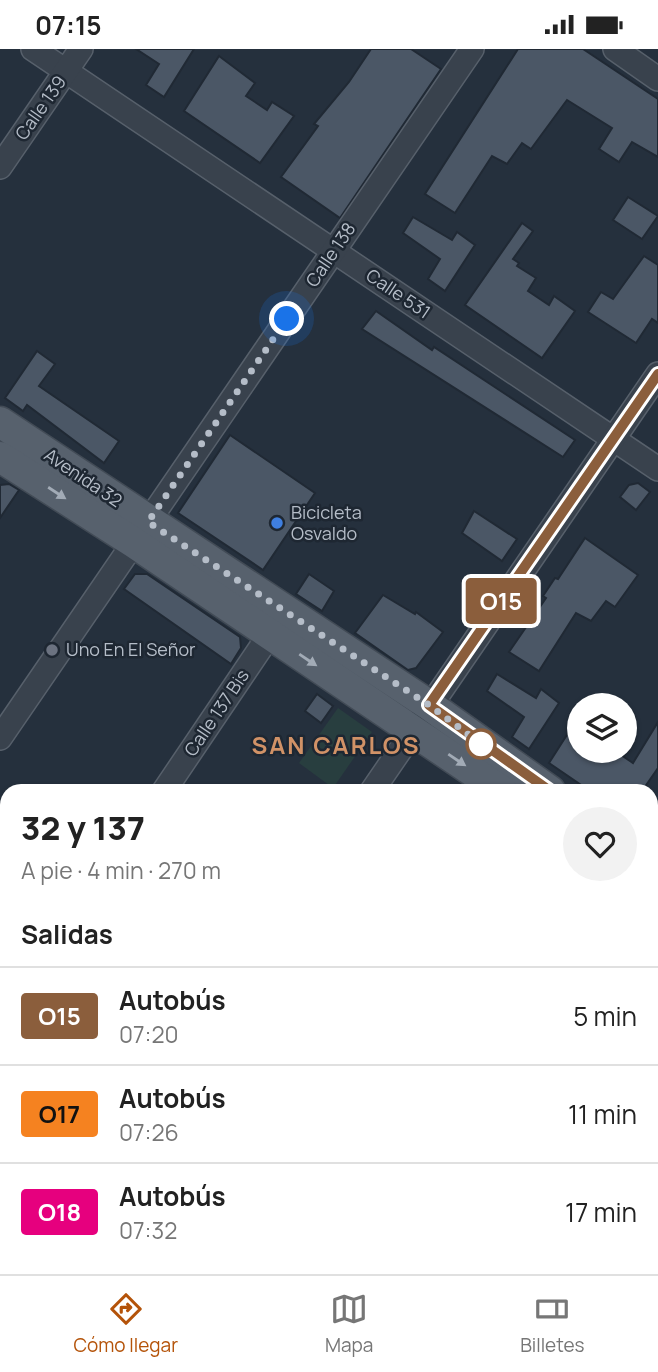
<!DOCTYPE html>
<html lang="es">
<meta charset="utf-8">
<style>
body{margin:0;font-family:Manrope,sans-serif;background:#f2f2f2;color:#222;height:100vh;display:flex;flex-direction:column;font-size:26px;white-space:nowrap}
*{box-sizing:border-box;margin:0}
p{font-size:23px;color:#767676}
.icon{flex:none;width:38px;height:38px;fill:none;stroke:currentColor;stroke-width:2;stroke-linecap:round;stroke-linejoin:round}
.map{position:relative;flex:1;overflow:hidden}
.panel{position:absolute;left:0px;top:735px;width:658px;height:490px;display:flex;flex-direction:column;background:#fff;border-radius:21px 21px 0 0;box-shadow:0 2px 5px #0004}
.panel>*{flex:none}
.badge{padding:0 14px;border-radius:5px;font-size:24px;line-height:46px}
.fabs{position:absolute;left:567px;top:644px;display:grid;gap:14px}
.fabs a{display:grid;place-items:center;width:70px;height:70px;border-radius:50%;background:#fff;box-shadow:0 2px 5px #0004;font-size:35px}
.you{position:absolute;width:35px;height:35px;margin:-18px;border:5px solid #fff;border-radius:50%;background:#1a73e8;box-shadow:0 0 0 10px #1a73e833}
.map>.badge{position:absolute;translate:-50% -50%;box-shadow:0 0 0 4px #fff}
h2{padding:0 21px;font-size:26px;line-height:63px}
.round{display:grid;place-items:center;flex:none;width:74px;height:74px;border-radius:37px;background:#f2f2f2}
.summary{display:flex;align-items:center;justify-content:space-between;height:119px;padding:0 21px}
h1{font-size:33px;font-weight:800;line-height:52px}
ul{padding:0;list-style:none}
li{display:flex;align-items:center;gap:21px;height:98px;padding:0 21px;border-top:2px solid #e0e0e0}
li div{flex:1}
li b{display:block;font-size:26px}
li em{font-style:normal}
li .badge{min-width:77px;font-weight:700;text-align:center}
.status{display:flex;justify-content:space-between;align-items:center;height:49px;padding:0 35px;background:#fff;direction:ltr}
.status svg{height:19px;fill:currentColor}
.tab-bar{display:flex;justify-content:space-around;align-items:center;height:98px;border-top:2px solid #e0e0e0;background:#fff;font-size:19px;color:#767676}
.tab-bar a{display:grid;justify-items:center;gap:4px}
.tab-bar .current{color:#b45309}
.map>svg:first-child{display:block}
.green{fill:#283e3f}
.building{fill:#4b5766;stroke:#202934;stroke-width:2}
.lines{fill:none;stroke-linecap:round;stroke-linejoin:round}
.minor-casing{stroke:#57606b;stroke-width:26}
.major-casing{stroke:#424b56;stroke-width:33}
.minor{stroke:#39424d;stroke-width:23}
.major{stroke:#57616d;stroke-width:30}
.oneway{fill:#a2abb6}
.line-casing{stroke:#fff;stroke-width:16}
.line{stroke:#8b5e3c;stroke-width:10}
.walk{stroke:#b5bdc8;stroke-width:7;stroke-dasharray:0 12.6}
.shop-dot{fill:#3f7fe0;stroke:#1e2732;stroke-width:2.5}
.worship-dot{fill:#6b7280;stroke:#1e2732;stroke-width:2.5}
.stop-dot{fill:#fff;stroke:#8b5e3c;stroke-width:3.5}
.labels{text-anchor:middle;stroke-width:5;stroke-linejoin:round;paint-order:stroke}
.street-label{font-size:18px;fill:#b5bdc8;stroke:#1e2732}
.poi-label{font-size:18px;fill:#b5bdc8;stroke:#1e2732;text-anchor:start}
.district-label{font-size:24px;font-weight:bold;letter-spacing:2px;fill:#d19267;stroke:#1e2732}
</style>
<div class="status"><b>07:15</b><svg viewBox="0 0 49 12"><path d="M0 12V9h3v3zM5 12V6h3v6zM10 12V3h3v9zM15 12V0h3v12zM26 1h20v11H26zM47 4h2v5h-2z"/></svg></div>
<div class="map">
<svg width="658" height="1225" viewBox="0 0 658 1225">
<rect width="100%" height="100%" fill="#25303d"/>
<!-- green -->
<polygon class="green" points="338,659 372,683 333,739 299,714"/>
<!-- building -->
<g class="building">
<polygon points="136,0 194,0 164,48 146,36 159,15"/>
<polygon points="371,0 411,0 441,20 340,169 281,128 318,77 314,75 349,33"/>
<polygon points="518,0 583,0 658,50 658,108 632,93 619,113 599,100 612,79 567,51 531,100 522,94 507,115 492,107 455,164 425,145"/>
<polygon points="219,7 255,34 246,47 267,61 272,53 294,67 260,114 184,62"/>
<polygon points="628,148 658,167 642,190 613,171"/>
<polygon points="413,168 452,191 457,183 475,196 445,242 428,230 440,210 403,184"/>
<polygon points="522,174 533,182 513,210 519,214 517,217 536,229 528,242 549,256 554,247 575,262 542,309 465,256"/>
<polygon points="644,207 658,216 658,274 652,270 636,294 588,263 601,243 613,250"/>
<polygon points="376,262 432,301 434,298 575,391 563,408 362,280"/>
<polygon points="37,302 55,315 39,337 119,392 104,414 27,356 23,362 5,349"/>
<polygon points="230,386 315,444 263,521 178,464"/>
<polygon points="638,434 650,443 636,461 620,448 629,436"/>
<polygon points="9,435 19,441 0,469 0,436"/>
<polygon points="474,462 517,490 502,512 462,484"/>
<polygon points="585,489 638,526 615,558 606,552 591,572 576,564 539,622 509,603 546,549 543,547 555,529 558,530"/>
<polygon points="135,525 147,525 240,588 241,599 231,615 124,540"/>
<polygon points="309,525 334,542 322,562 296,545"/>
<polygon points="383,546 415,565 416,563 443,583 416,619 408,621 355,584"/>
<polygon points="497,625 536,649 541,640 559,654 529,700 512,688 524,668 487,642"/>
<polygon points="317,645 333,657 321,674 305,662"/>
<polygon points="579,667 579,702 615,702 633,714 658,673 658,719 642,742 590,742 549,714"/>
</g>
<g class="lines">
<!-- minor casing -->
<g class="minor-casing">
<g id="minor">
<polyline points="33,0 658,420"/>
<polyline points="615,0 658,30"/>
<polyline points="0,118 81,0"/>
<polyline points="0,689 472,0"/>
<polyline points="164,742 270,585"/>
<polyline points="372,742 658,325"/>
<polyline points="0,805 7,809"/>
<polyline points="651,951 658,941"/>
<polyline points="0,988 7,977"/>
<polyline points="651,1046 658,1051"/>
<polyline points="0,1190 7,1195"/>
<polyline points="39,1218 49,1225"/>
<polyline points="319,1218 329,1225"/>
<polyline points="616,1218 626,1225"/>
<polyline points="464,1225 469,1218"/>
</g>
</g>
<!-- major casing -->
<g class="major-casing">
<g id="major">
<polyline points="0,373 429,656 550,742"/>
<polyline points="0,408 133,493 502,742"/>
<polyline points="651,811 658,815"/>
<polyline points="651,843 658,848"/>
</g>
</g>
<!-- minor -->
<use href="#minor" class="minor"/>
<!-- major -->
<use href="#major" class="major"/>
</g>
<!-- one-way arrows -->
<defs><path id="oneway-solid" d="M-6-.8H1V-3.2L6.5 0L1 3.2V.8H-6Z" transform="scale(1.75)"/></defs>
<g class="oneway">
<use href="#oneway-solid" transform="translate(57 444) rotate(33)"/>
<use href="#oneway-solid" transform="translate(308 611) rotate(34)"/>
<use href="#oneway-solid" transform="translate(457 711) rotate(34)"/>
</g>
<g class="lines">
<!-- line casing -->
<g class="line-casing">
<polyline id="line" points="550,742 429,656 658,325"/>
</g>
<!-- line -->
<use href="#line" class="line"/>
<!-- walk -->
<polyline class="walk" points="287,270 148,473 429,656 481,695"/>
</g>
<!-- markers -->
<circle class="shop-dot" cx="277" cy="474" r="7"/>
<circle class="worship-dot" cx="52" cy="601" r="7"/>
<circle class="stop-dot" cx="481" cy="695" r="14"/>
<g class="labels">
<!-- street labels -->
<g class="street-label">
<text transform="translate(41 59) rotate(-55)" y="6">Calle 139</text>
<text transform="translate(331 206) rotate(-56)" y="6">Calle 138</text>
<text transform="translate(398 245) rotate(34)" y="6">Calle 531</text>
<text transform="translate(83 429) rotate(34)" y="6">Avenida 32</text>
<text transform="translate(217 664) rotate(-56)" y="6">Calle 137 Bis</text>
</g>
<!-- poi labels -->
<g class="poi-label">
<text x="291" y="470">Bicicleta<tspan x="291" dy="21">Osvaldo</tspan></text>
<text x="66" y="607">Uno En El Señor</text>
</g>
<!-- district labels -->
<g class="district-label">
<text x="336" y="705">SAN CARLOS</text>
</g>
</g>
</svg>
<div class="fabs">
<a><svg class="icon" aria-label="layers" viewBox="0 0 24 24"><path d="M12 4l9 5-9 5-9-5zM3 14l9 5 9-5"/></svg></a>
</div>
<div class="you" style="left:287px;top:270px"></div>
<b class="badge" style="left:501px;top:552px;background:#8b5e3c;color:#fff">O15</b>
<section class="panel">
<div class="summary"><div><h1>32 y 137</h1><p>A pie · 4 min · 270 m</p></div><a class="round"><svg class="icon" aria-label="heart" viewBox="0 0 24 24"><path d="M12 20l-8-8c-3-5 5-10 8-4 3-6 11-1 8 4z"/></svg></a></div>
<h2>Salidas</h2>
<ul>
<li><span class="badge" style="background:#8b5e3c;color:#fff">O15</span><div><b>Autobús</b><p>07:20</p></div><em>5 min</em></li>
<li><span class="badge" style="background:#f58220;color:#111">O17</span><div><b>Autobús</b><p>07:26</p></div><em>11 min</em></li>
<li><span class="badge" style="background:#e6007e;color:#fff">O18</span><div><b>Autobús</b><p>07:32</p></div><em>17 min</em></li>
</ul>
</section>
</div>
<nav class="tab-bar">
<a class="current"><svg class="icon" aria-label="directions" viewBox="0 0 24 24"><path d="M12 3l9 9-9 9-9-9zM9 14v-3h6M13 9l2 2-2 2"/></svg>Cómo llegar</a>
<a><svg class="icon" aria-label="map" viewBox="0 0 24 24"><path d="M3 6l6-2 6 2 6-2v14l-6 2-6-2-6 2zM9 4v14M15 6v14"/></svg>Mapa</a>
<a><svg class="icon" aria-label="tickets" viewBox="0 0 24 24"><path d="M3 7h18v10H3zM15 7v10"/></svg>Billetes</a>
</nav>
